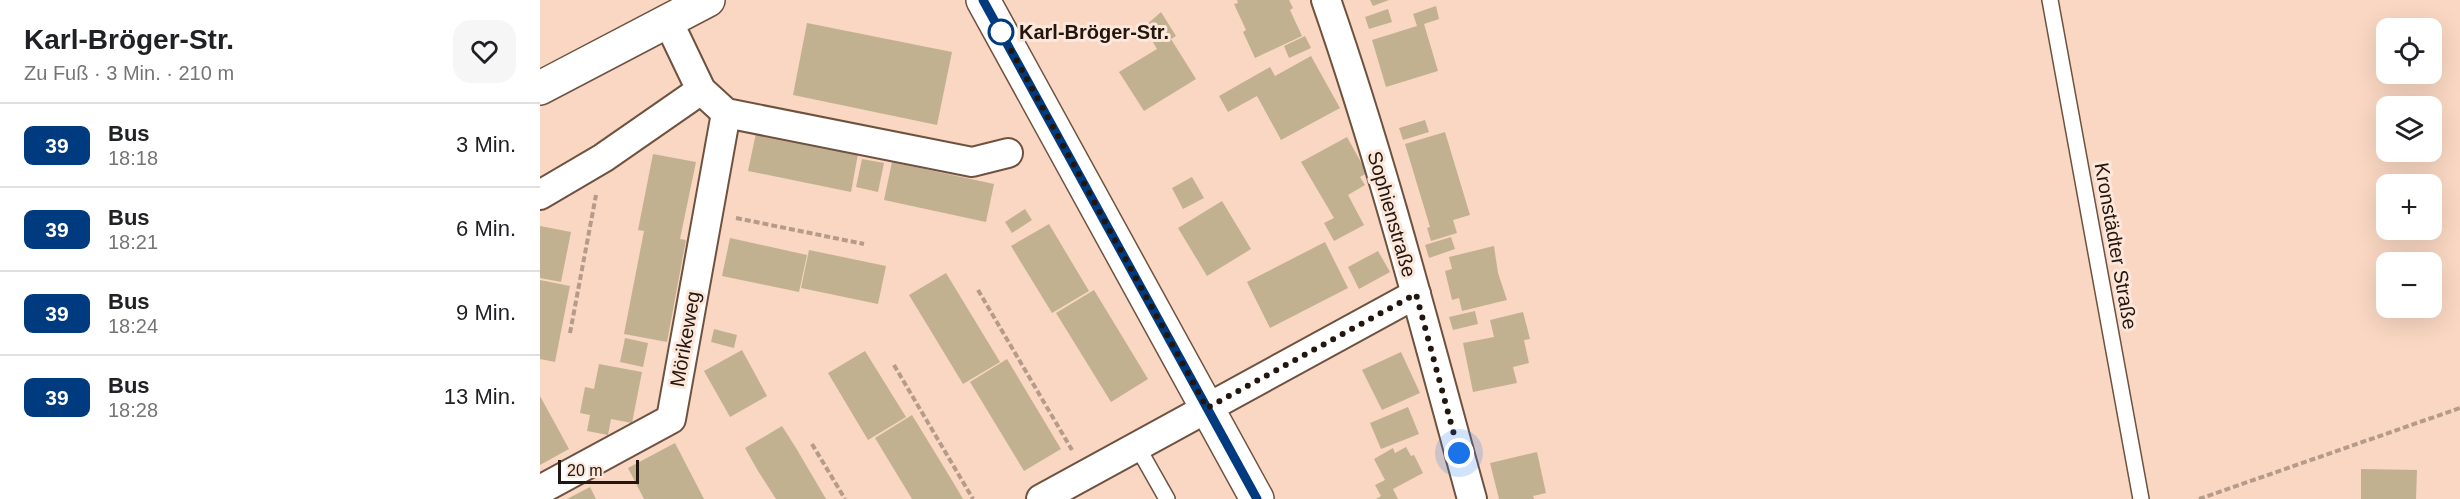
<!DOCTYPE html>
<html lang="de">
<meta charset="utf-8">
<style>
body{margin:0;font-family:Arial,sans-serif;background:#f6f6f6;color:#202124;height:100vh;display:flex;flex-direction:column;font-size:22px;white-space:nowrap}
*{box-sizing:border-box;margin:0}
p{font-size:20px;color:#757577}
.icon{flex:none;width:33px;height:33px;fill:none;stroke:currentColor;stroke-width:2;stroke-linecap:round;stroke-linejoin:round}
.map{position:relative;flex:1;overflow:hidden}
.details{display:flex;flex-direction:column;background:#fff;width:540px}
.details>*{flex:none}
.badge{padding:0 12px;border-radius:9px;font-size:21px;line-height:39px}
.tools{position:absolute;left:1836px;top:18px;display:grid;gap:12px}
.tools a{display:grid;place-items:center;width:66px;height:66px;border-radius:12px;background:#fff;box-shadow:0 6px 24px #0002;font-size:30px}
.scale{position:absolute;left:18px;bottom:15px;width:81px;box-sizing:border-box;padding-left:6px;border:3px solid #22160e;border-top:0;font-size:16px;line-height:21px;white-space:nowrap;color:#22160e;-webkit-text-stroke:4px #fce7da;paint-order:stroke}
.you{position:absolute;width:30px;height:30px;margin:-15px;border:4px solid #fff;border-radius:50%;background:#1a73e8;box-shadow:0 0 0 9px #1a73e833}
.map>.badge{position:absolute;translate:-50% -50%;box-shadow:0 0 0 3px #fff}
.round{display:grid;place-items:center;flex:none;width:63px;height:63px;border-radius:18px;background:#f6f6f6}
.headline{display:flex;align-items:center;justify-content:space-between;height:102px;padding:0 24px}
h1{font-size:28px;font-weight:600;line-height:45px}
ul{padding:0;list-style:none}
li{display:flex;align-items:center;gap:18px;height:84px;padding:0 24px;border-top:2px solid #e0e0e0}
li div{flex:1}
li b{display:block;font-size:22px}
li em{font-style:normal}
li .badge{min-width:66px;font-weight:700;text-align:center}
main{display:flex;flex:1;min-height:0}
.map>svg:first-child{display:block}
.building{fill:#c2b191}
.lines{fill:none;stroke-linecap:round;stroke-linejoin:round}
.service-casing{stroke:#6e5240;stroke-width:18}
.minor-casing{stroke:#6e5240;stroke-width:32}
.tertiary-casing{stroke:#6e5240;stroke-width:36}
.secondary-casing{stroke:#6e5240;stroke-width:36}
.path{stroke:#b69b8a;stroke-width:4;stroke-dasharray:6 3;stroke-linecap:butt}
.service{stroke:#fff;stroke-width:15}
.minor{stroke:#fff;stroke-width:28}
.tertiary{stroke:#fff;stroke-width:33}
.secondary{stroke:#fff;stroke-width:33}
.line-casing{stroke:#fff;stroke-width:14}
.line{stroke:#003b80;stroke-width:9}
.walk{stroke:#22160e;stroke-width:6;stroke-dasharray:0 10.8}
.stop-dot{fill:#fff;stroke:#003b80;stroke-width:3}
.labels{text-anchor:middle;stroke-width:6;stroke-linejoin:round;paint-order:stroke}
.stop-label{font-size:20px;font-weight:bold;fill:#22160e;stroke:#fce7da;text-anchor:start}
.street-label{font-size:20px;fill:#22160e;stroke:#fce7da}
</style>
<main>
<section class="details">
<div class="headline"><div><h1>Karl-Bröger-Str.</h1><p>Zu Fuß · 3 Min. · 210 m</p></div><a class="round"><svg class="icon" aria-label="heart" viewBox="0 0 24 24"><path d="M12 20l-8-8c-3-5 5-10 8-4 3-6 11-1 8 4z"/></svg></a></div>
<ul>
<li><span class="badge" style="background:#003b80;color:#fff">39</span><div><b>Bus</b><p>18:18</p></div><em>3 Min.</em></li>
<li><span class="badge" style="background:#003b80;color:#fff">39</span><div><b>Bus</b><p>18:21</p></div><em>6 Min.</em></li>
<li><span class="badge" style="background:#003b80;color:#fff">39</span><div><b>Bus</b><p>18:24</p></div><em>9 Min.</em></li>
<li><span class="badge" style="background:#003b80;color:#fff">39</span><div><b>Bus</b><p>18:28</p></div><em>13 Min.</em></li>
</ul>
</section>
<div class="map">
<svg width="1920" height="499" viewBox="0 0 1920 499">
<rect width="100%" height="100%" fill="#f9d7c2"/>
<!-- building -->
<g class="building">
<polygon points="697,0 749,0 753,8 750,10 762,36 715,58 703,32 706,30 694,4 698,3"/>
<polygon points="830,0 849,0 833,6"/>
<polygon points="896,6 899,19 884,24 898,71 846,87 832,40 877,26 873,14"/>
<polygon points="848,9 852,22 829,29 825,17"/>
<polygon points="621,12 636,36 631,39 656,79 604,111 579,72 617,49 604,27"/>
<polygon points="267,23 412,52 397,125 253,95"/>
<polygon points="765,36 771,48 749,58 744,46"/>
<polygon points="771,56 800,108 741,140 717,96 688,112 679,96 730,67 735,76"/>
<polygon points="885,120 889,132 863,140 859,128"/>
<polygon points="905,132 930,215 913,220 917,233 891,241 887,228 890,227 865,144"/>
<polygon points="216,133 318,154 311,192 208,171"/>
<polygon points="807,137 827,173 820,177 825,185 808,195 824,225 794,241 784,223 794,218 761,162"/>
<polygon points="113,154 156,162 140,239 146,240 127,342 84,334 104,231 98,230"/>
<polygon points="322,159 344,163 338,192 316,187"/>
<polygon points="352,162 454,184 446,222 344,200"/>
<polygon points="652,177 664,198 643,209 632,188"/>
<polygon points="682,201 711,249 667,276 638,228"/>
<polygon points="485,209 492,220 472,233 465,222"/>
<polygon points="509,224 549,291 512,313 471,246"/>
<polygon points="0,226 31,232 21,282 0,278"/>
<polygon points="911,237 915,249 889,258 885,245"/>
<polygon points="190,238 267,255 259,292 182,276"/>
<polygon points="785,242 808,288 730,328 707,282"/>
<polygon points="954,246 958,273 967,300 922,311 919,298 912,300 905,271 912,269 909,257"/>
<polygon points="269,250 346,266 338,304 261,288"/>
<polygon points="838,251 850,272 819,289 808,267"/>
<polygon points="406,273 460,362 423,384 369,295"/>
<polygon points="0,280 30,286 15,362 0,359"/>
<polygon points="554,290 608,379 571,402 516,313"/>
<polygon points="935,311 938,324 913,330 909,317"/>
<polygon points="983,312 990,339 984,340 989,363 973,367 977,383 933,392 923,343 954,337 950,320"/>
<polygon points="174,329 197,335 194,348 171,342"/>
<polygon points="85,338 108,343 103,367 80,362"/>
<polygon points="202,350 227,396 190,417 164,371"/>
<polygon points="325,351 366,417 328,440 288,373"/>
<polygon points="861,352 880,393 842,410 822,370"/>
<polygon points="467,359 521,449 484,471 430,382"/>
<polygon points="59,364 102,372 92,423 71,419 68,435 47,431 50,415 40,413 45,387 54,389"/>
<polygon points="0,396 29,449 0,465"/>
<polygon points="868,407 879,434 841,449 830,423"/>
<polygon points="372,415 413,482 423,499 372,499 335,438"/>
<polygon points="242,426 256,448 286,499 236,499 218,471 205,448"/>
<polygon points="135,443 164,499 104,499 88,468"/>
<polygon points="866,447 871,456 874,455 883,473 853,489 858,499 836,499 841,496 835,485 845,480 834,459 853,448 855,453"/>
<polygon points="997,452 1006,493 993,496 994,499 959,499 950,463"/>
<polygon points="1821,469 1877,470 1876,499 1821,499"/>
<polygon points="50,487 56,499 27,499"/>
</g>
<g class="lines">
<!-- service casing -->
<g class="service-casing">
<g id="service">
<polyline points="1510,0 1601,499"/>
<polyline points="597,446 627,499"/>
</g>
</g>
<!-- minor casing -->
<g class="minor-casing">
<g id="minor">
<path d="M786,0C843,164 886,332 932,499"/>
<polyline points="128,21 161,90 186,113 432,162 468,153"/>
<polyline points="0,195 63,158 161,90"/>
<polyline points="0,490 131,419 186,113"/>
<polyline points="501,499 876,294"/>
</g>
</g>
<!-- tertiary casing -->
<g class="tertiary-casing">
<polyline id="tertiary" points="0,88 168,0"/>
</g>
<!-- secondary casing -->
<g class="secondary-casing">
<polyline id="secondary" points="443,0 717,499"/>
</g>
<!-- path -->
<g class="path">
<polyline points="196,218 324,244"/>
<polyline points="438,290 532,450"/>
<polyline points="30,333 56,195"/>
<polyline points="354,365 433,499"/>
<polyline points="272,444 305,499"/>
<polyline points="1659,499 1920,408"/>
</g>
<!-- service -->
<use href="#service" class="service"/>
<!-- minor -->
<use href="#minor" class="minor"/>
<!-- tertiary -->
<use href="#tertiary" class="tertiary"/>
<!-- secondary -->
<use href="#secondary" class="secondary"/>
</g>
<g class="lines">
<!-- line casing -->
<g class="line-casing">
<polyline id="line" points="443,0 717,499"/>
</g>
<!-- line -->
<use href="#line" class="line"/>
<!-- walk -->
<polyline class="walk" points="461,32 667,408 876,294 919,453"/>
</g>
<!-- markers -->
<circle class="stop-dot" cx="461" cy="32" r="12"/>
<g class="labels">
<!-- stop labels -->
<g class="stop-label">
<text x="479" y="39">Karl-Bröger-Str.</text>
</g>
<!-- street labels -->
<g class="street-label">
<text transform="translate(852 214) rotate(74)" y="7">Sophienstraße</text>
<text transform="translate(1576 246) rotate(80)" y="7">Kronstädter Straße</text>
<text transform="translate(145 339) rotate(-80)" y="7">Mörikeweg</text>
</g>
</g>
</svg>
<div class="tools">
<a><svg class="icon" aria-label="locate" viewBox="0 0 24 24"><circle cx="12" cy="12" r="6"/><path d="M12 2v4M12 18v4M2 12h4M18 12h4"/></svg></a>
<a><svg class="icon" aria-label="layers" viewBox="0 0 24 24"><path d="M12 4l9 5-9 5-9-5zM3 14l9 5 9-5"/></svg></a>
<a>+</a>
<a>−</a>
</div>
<div class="scale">20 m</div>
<div class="you" style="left:919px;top:453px"></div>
</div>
</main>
